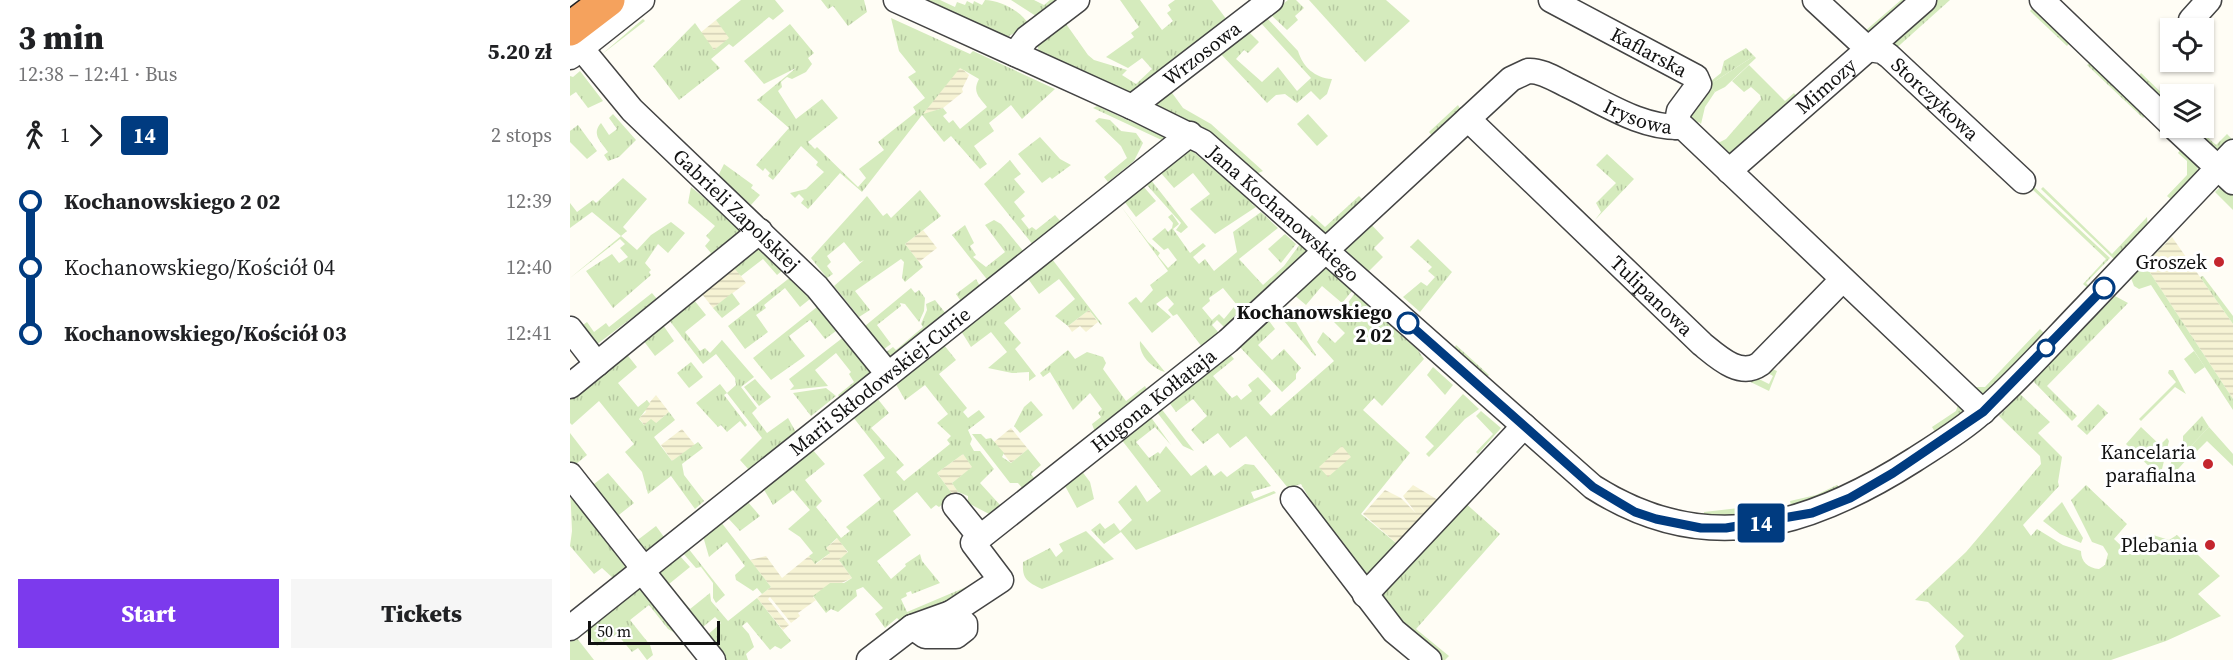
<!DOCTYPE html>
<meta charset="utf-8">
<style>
body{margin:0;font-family:"Source Serif 4",serif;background:#f6f6f6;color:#202124;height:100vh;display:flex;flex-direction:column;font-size:22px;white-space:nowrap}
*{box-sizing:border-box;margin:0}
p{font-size:20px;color:#757577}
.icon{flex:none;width:33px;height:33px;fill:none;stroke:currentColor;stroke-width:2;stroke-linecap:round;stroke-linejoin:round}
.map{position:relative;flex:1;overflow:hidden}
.side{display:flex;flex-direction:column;background:#fff;width:570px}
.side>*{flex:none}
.badge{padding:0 12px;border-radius:4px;font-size:21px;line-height:39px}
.fabs{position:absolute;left:1590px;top:18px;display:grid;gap:12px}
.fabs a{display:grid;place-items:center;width:54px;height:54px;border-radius:0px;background:#fff;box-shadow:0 2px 4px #0004;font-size:30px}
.scale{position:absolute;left:18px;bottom:15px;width:132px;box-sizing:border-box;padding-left:6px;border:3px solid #111;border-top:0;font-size:16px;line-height:21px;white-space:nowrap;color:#111;-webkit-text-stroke:4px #fff;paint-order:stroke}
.map>.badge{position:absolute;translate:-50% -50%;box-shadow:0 0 0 3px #fff}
.legs{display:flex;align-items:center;gap:9px;height:66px;padding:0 18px;font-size:20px}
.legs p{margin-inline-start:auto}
.overview{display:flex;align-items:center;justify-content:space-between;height:102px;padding:0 18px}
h1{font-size:33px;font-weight:800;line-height:45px}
.cta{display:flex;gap:12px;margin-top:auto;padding:12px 18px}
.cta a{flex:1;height:69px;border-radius:0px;background:#7c3aed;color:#fff;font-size:24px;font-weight:800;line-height:69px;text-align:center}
.cta a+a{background:#f6f6f6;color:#202124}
ul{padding:0 18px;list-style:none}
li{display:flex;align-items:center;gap:21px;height:66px;font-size:22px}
li i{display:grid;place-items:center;width:9px;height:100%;margin:0 8px;background:currentColor}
li i::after{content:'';width:15px;height:15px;margin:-8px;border:4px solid;border-radius:50%;background:#fff}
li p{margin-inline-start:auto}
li:first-child i{background:linear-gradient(#0000 50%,currentColor 0)}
li:last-child i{background:linear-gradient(currentColor 50%,#0000 0)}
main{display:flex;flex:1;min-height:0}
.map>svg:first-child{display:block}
.farmland{fill:url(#farmland-rules)}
.grass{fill:url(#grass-tufts);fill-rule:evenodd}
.garden{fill:#d5ebbd}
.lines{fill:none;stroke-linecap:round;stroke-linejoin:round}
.minor-casing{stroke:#444;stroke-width:27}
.highway-casing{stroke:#222;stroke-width:36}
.minor{stroke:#fff;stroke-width:24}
.highway{stroke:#f5a25d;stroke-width:33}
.line-1-casing{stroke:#fff;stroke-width:14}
.line-1{stroke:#003b80;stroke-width:9}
.poi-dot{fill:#c4262e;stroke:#fff;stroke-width:2}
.stop-1-dot{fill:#fff;stroke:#003b80;stroke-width:3}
.labels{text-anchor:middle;stroke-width:6;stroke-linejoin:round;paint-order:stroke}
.street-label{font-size:20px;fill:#111;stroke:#fff}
.poi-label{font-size:20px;fill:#111;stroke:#fff;text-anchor:end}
.stop-label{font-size:20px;font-weight:bold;fill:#111;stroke:#fff;text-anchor:end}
</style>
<main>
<section class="side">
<div class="overview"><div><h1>3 min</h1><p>12:38 – 12:41 · Bus</p></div><b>5.20 zł</b></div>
<div class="legs"><svg class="icon" aria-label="walk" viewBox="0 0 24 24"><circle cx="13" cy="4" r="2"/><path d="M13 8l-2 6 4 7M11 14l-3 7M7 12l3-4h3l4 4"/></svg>1<svg class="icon" aria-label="forward" viewBox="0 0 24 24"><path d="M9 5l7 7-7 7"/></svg><b class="badge" style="background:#003b80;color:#fff">14</b><p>2 stops</p></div>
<ul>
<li><i style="color:#003b80"></i><b>Kochanowskiego 2 02</b><p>12:39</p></li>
<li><i style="color:#003b80"></i><span>Kochanowskiego/Kościół 04</span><p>12:40</p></li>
<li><i style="color:#003b80"></i><b>Kochanowskiego/Kościół 03</b><p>12:41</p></li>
</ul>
<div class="cta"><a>Start</a><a>Tickets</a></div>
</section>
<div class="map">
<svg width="1663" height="660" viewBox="0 0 1663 660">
<defs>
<pattern id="farmland-rules" width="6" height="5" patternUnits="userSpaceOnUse" patternTransform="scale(1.5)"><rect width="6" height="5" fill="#f6f3d4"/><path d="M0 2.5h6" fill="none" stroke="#d2cfb5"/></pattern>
<pattern id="grass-tufts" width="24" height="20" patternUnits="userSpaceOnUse" patternTransform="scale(1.5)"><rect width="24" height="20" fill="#d5ebbd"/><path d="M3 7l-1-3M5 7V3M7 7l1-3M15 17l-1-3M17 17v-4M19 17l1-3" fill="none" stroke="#b6c8a1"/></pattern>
</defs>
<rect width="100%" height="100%" fill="#fffdf5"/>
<!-- farmland -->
<g class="farmland">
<polygon points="146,20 160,38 144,50 130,33"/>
<polygon points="390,67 399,75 392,89 393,92 373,108 352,115"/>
<polygon points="353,230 367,248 349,262 335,244"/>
<polygon points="1602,237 1663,324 1663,399 1575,265"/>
<polygon points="165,268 176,283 143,308 132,294"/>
<polygon points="519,310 528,322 516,332 510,326 502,332 498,326"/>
<polygon points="86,395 99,412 86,423 74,425 69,418 76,412 74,409"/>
<polygon points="441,428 458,449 441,463 424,442"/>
<polygon points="112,429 125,445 102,461 91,445"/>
<polygon points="772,445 782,457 758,478 748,467"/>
<polygon points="393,454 403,467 382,483 388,492 383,495 367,473"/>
<polygon points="843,485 873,503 832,548 793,514 815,490 831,498 846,513 833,496"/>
<polygon points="268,538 278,553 269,560 282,578 243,597 246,600 228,613 230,616 221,623 200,597 198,599 219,625 213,630 187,598 201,587 180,560 196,556 212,578 239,556 246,564 259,554 256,548"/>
</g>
<!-- grass -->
<g class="grass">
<polygon points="171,0 205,0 214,11 203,20 199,17 163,47 159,44 141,59 150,68 109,100 83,66 125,23 144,50 159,38 146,20"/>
<polygon points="251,0 294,0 297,12 278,26 263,6 258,9"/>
<path d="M347,0H370L385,7L387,2L395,5L397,1L403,4L404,1L412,5L415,0C429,0 452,11 459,25L437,37Z"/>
<polygon points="441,0 464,0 474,5 480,0 493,0 469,18"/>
<polygon points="550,0 570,0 592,30 603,21 597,13 601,10 598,5 605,0 642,0 660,24 564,93 554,93 470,55 467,45 494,21 518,55 524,60 557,70 552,75 566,84 582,69 572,58 558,68 536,57 564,37 561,33 569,27"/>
<polygon points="718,0 726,0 734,8 725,16 728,20 717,30 700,14"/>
<polygon points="739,0 816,0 840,21 795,62"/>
<polygon points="1331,0 1344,0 1296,37 1295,31"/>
<polygon points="1364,0 1380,0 1322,52 1321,40"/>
<polygon points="1465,5 1502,40 1497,46 1460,11"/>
<path d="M696,17L728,51C733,67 745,78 762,79L757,94L750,100L741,91L727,103L715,94L706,95L697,103L649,52L678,31L689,42L678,53L674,50L666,59L692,82L708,67L727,91L741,78L690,22Z"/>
<path d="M321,18L400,54L403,51L485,89L452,119L441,105L419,123L424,131L404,146L417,164L410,169L381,136L374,142L352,115L292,192L270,173L238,209L231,203L234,199L229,194L225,198L220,193L236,189L254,172L246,165L248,162L231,146L203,180L198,176L200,173L195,168L193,171L186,165L219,128L187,100L226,68L194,84L174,61L220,24L244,53L238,58L242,64L236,72L222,79L217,77L211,82L212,87L208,91L226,119L252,99L268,118L238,142L245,149L247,147L288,187L296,178L289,169L314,150L308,142L346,112L343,107L355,98L338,77L346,72L329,51ZM390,68L409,79C402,92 409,97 417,107L390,129L383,120L379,123L373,116L377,113L373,108L353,114Z"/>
<polygon points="73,19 75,21 31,55"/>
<polygon points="1176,48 1184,56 1139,85 1145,92 1135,107 1131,124 1129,122 1122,128 1118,119 1121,117 1120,107 1136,85 1151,73 1154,61"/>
<polygon points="1523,60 1580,113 1573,118 1517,65"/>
<polygon points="1179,65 1215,101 1224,93 1230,100 1163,157 1148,153 1145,140 1150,142 1156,139 1191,99 1190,95 1181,87 1174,92 1162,81"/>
<polygon points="10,71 33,101 18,108 6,92 0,96 0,76 3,77"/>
<polygon points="1571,73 1600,101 1600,110 1567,78"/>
<polygon points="600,90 613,108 641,124 693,171 686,174 591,110 585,103"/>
<polygon points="888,105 892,112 864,138 859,132"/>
<polygon points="527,106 595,137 598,143 523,108"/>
<path d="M43,114L66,140L49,157L38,161L34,155L38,152C31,142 21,134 31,123L39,135L47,129L39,118Z"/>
<polygon points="529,118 540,120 551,131 566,133 573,143 564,161 538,182 534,177 557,158 551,146 525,121"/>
<polygon points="8,125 27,151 17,159 0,142 0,131"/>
<polygon points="1618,128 1628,128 1646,145 1657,134 1662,139 1653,149 1644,149"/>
<polygon points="470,137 490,159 501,165 482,179 480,177 472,183 448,154"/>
<polygon points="1613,146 1628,163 1627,176 1604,202 1597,196 1617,175 1617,161 1608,153"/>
<polygon points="620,149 684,203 682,204 686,207 645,234 620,209 640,194 623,173 604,188 590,172"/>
<polygon points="1037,154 1064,179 1025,220 1031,212 1026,203 1046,183 1026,165"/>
<polygon points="440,160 451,174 444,179 455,192 444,202 455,216 451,219 459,229 462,227 466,230 485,215 492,223 464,246 414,184"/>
<polygon points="154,164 183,185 181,188 190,195 181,205 148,176"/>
<polygon points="53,178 77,199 53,227 57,231 51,236 67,250 81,235 101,222 115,233 98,253 88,244 75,263 81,270 79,272 81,275 43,308 16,271 42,254 49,263 58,257 50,248 55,244 50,239 0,278 51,236 22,212 0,228 0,203 7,212 23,200 26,203"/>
<polygon points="581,180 618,227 611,233 606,230 611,223 576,184"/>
<polygon points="1461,184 1540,258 1516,283 1520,287 1519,289 1513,284 1536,259 1461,188 1454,195 1453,192"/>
<polygon points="573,186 586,201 566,217 554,201"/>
<polygon points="1651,186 1663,193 1663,210 1645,192"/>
<polygon points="121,187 170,227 170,231 111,280 141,253 135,246 140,240 136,236 145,226 118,203"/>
<polygon points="1473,187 1542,254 1577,217 1578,228 1546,261 1471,189"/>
<polygon points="350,190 371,216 335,244 353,267 335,282 332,278 334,262 331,259 285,291 300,310 289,317 264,286 294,260 290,262 274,242 257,256 261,262 257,266 263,274 257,278 241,258 297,196 313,216 317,213 321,218"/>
<polygon points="789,196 795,202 760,232 751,232 737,220 742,215 755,227"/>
<polygon points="550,205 578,242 590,253 588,256 598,268 607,260 598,248 594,250 582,239 595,228 598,232 602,228 603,223 598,217 602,214 609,224 603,229 620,253 633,243 636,246 623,257 629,264 635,259 644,271 667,252 663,232 691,212 708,228 669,259 693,285 714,266 730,244 740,253 676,316 653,288 639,298 640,301 632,308 642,320 649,314 654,319 664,307 671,314 655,328 647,320 642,325 649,333 632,347 607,314 603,316 598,310 604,304 597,296 586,304 601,317 582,333 558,303 566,297 571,303 583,290 580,285 598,271"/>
<polygon points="424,220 431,224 454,252 419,282 382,235 395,225 404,243 400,246 406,255 403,257 416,267 435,252 415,225"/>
<polygon points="798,221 814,238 804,248 813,257 798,272 774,249"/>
<polygon points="715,234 726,244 711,263 698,249"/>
<polygon points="1602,237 1575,265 1663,399 1663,410 1581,285 1569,289 1564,286 1561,278"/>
<polygon points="848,239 882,272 850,312 833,297 851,282 857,286 865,277 858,271 862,267 840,247"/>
<polygon points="188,244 214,269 207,275 193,259 171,276 164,268 132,293"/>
<polygon points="482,259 532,324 531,325 519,310 498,326 485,316 505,299 489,279 469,294 456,276"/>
<polygon points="753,264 782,291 772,303 752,286 736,305 723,294"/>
<polygon points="222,276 240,299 230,307 215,288 194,305 196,308 186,315 198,332 175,349 158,326"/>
<polygon points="1633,276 1663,316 1663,324 1630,277"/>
<polygon points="406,279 411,288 392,303 386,294"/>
<polygon points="341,288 345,293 349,290 355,298 354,311 349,322 335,304 330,303 331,306 307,325 321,344 314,349 295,326"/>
<polygon points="82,293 87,299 22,348 9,328 17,322 24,332 36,323 39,327"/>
<polygon points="162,293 170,304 152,318 143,308"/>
<polygon points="439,293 451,309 434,323 451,343 445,349 466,376 459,381 459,372 442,373 418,368 437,352 421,332 401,347 391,331"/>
<path d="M785,293L847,349L854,359L812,406L804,398L793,410L840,453L791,514L832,548L797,575L753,522L731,484L718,488L676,436L660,448L648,433L633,444L621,430L637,416L623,399L606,412L598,401L659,353L664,359L643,376L662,398L667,395L671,400L682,391L678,385L688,377L701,391L689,403L701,416L764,361L747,342L753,332L765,343L775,333L764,322ZM772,446L781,457L758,477L749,467Z"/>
<polygon points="1271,293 1200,368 1207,371 1199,391 1164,374 1181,375 1199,384 1203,376 1191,369"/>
<polygon points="1545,296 1558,303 1477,386 1507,416 1502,421 1463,381"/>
<polygon points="124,300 136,315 115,332 130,351 135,348 140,353 152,340 184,377 171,387 187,408 182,413 197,433 218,418 227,434 179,470 170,460 192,438 157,393 154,395 177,425 175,427 170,421 157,432 151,425 148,427 126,403 150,384 157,393 166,385 165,378 146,354 133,364 99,320"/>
<polygon points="365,300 377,315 322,359 316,352 323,347 326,350 353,327 351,324 357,310 356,304"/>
<polygon points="714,302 746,355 745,356 705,311"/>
<polygon points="247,307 266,331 255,339 240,320 219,336 235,356 201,380 183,358"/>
<polygon points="697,318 705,329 688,345 702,360 714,349 731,368 726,374 726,379 712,392 668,345"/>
<polygon points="93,325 104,341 85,356 73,340"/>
<polygon points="1470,329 1476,335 1418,394 1410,397 1400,387 1415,387"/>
<polygon points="275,336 301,370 301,373 271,399 268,395 284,382 279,374 281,372 266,353 245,370 258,386 220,390 224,386 219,379"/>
<path d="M570,341L595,372C583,369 568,355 570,341Z"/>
<polygon points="374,345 386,360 369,374 397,408 393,412 398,418 409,410 415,417 398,430 402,439 400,444 404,451 410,451 424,469 410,483 431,506 423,516 398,503 398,496 388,492 382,483 402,467 393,454 367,473 383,495 369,507 366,505 361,509 347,492 323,511 341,535 307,561 321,579 336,566 335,564 350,554 352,561 370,583 342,594 341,591 336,593 337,596 331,599 337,612 422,576 421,583 331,622 327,618 315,628 305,614 313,608 293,587 286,590 287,596 268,612 261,609 256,613 243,596 260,583 274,583 282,578 269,560 278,552 267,538 256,548 260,553 245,564 239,556 243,553 230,537 218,529 240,510 223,490 203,505 193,488 242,449 255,464 235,480 252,501 246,507 271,538 280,531 276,527 311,499 293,475 315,458 283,417 307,398 319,413 301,428 334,465 326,472 334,481 380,444 377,440 381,436 367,423 378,414 355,385 335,400 324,381"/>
<polygon points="886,345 919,375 916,378 884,349"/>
<polygon points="498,350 505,359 517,352 533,357 536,363 533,369 556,401 575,386 577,390 525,432 522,424 531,417 528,413 532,409 520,393 503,410 480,372 473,377 470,373"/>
<polygon points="55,352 67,367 48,383 68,407 77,400 80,404 69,419 74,425 81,419 86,423 99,412 105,420 84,437 102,461 128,442 133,448 112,464 114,475 134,501 125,509 101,476 78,494 72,472 55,452 64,444 29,401 2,425 0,423 0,393"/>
<polygon points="121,362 133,377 119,388 107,373"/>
<polygon points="863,367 883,385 875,395 857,375"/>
<polygon points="185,379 201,397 189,406 174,387"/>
<polygon points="256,388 266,396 241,416 223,393"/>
<polygon points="893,394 909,409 895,419 859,457 856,454 864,446 855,437"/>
<path d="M1450,394L1480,422L1468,433L1492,457L1488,482L1489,486L1453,525L1461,536L1467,529L1493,545L1511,551C1511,562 1518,568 1529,569L1535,565L1538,554L1533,546L1522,542L1501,500L1516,485L1557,524L1544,539L1560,554L1580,534L1599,540L1607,535L1650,576L1628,594L1651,616L1596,641L1541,660H1390L1385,646L1394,636L1358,602L1345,600L1396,552L1471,464L1470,456L1429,416Z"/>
<polygon points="461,401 473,415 450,433 444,426 454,407"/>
<polygon points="1528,404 1538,413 1517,435 1507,426"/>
<polygon points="1388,405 1394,409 1392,416 1369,432 1365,432 1362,427 1386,411"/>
<polygon points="590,407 624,451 613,446 586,411"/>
<polygon points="911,411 931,428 908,454 906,452 923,434 906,416"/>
<polygon points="580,416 601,445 585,427 566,442 579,458 588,452 590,454 596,446 621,476 636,465 644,476 651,471 657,477 675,464 684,465 701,486 681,492 684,499 704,491 706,493 566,550 551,532 534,544 521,530 530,523 535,529 544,523 550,531 562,520 548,502 566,485 577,502 591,491 551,439"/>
<polygon points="1632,416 1639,427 1618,449 1613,444 1613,436"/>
<polygon points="1571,427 1590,445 1597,438 1599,441 1590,477 1556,444"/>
<polygon points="0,433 17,455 0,469"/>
<polygon points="402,434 411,434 416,439 421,438 434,453 432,457 441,463 458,449 471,465 461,474 465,479 453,489 448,483 440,483"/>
<polygon points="1609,448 1619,457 1597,481 1604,449"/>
<polygon points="511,470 520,482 524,499 507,508 494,484"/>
<polygon points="38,473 64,503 45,518 65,542 86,526 94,537 73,556 14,485 20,480 24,484"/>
<polygon points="0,484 63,564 44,579 32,568 24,574 0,546 2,531"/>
<polygon points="1267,485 1270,489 1224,508 1221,506 1220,501 1246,495"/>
<polygon points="177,501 190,516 170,531 157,517"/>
<polygon points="893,501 930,534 846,629 879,656 875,660 870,660 812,601 813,592"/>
<polygon points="1492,502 1513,538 1511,543 1490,534 1473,521"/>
<polygon points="1195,505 1193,513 1134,518 1134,512"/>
<polygon points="151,522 201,587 192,594 187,588 183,591 166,580 165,575 175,566 157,542 139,557 133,536"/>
<path d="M516,531L544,559L472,589C457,582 452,579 453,562L480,548L486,557L493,551L489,544Z"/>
<polygon points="118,548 155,595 146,603 143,598 143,583 131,567 126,568 112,552"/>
<polygon points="109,555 120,567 99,584 120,609 140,593 141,601 158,621 187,598 221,641 211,649 205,646 200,650 177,622 172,626 179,634 184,647 176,654 178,660 149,660 134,638 151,623 145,617 127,632 81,574"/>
<polygon points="67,583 115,639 98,629 79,605 60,620 80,645 83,655 77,660 68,648 62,652 47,634 27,646 15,630"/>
<polygon points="6,637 24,660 0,660 0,642"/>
</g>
<!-- garden -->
<g class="garden">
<polygon points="1184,56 1186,58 1155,87 1145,92 1139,85"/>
<polygon points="738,114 758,136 747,146 727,124"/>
<polygon points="1624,351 1635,367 1625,374 1614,359"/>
<polygon points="1599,370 1603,370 1616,394 1605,387 1571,421 1569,419 1606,382 1598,373"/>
<polygon points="1639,427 1663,454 1663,466 1637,441 1624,454 1618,449"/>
</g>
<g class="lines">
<!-- minor casing -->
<g class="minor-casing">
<g id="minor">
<path id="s1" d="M326,0L562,107L633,142L1023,487C1136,559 1239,527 1344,460C1367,445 1391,431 1411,413C1448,381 1482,342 1516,307C1565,255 1614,204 1663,152"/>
<path id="s2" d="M981,0L1126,77L1129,84L1109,111L1106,127"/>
<path id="s3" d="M1245,0L1298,49L1312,51L1319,56L1453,181"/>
<polyline points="1472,0 1600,123"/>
<polyline points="1621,20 1639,0"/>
<path id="s4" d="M11,48L62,110L247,287L318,374"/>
<polyline points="445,54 457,38 507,0"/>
<polyline points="0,57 72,0"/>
<path id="s5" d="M562,107L701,0"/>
<path id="s6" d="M898,119L1132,344C1148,357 1170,378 1190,364L1272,280"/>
<polyline points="1605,128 1663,182"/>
<path id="s7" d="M1159,171L1354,0"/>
<polyline points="0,329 27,364"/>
<polyline points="0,386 190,231"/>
<polyline points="0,475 67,560 72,571 143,660"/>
<polyline points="723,499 824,631 859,660"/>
<polyline points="385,506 410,537"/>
<polyline points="795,595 954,426"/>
<polyline points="342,627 355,636 386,636 395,629 395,624 381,613"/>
<path id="s8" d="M0,628L620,134"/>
<path id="s9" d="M299,660L342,627L381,613L431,580L403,543L658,341L941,79L958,71C971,70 985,79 997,85C1033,102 1071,129 1113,127L1413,412"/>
</g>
</g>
<!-- highway casing -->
<g class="highway-casing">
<polyline id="highway" points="0,29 38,0"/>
</g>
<!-- minor -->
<use href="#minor" class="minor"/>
<!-- highway -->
<use href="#highway" class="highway"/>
</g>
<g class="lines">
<!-- line-1 casing -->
<g class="line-1-casing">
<polyline id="line-1" points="838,323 1023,487 1065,512 1086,519 1131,528 1156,528 1242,513 1280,498 1323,473 1413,412 1534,288"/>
</g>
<!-- line-1 -->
<use href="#line-1" class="line-1"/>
</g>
<!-- markers -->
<g class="poi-dot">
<circle cx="1649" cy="262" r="6"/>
<circle cx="1638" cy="464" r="6"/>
<circle cx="1640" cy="545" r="6"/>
</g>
<g class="stop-1-dot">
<circle cx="1534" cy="288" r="10"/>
<circle cx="838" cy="323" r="10"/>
<circle cx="1476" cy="348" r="8"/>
</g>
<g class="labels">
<!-- street labels -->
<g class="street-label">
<text dy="7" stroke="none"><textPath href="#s2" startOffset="111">Kaflarska</textPath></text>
<text dy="7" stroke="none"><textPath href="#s5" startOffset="88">Wrzosowa</textPath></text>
<text dy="7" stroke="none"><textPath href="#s7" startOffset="129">Mimozy</textPath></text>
<text dy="7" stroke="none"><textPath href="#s3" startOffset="158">Storczykowa</textPath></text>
<text dy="7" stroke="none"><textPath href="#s9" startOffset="1052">Irysowa</textPath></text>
<text dy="7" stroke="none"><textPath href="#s4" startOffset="225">Gabrieli Zapolskiej</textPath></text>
<text dy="7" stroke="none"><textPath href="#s1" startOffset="446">Jana Kochanowskiego</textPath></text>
<text dy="7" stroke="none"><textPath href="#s6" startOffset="255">Tulipanowa</textPath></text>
<text dy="7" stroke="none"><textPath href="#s8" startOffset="396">Marii Skłodowskiej-Curie</textPath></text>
<text dy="7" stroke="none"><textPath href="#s9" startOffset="432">Hugona Kołłątaja</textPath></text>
</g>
<!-- poi labels -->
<g class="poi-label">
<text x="1637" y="269">Groszek</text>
<text x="1626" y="459">Kancelaria<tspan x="1626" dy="23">parafialna</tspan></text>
<text x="1628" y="552">Plebania</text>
</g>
<!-- stop labels -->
<g class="stop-label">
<text x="822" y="319">Kochanowskiego<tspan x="822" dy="23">2 02</tspan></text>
</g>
</g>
</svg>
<div class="fabs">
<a><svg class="icon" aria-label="locate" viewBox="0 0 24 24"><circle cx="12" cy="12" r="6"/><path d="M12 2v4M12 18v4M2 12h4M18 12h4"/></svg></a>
<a><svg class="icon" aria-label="layers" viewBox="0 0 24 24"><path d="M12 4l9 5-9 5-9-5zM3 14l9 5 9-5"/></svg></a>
</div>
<div class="scale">50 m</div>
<b class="badge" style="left:1191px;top:523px;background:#003b80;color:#fff">14</b>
</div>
</main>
